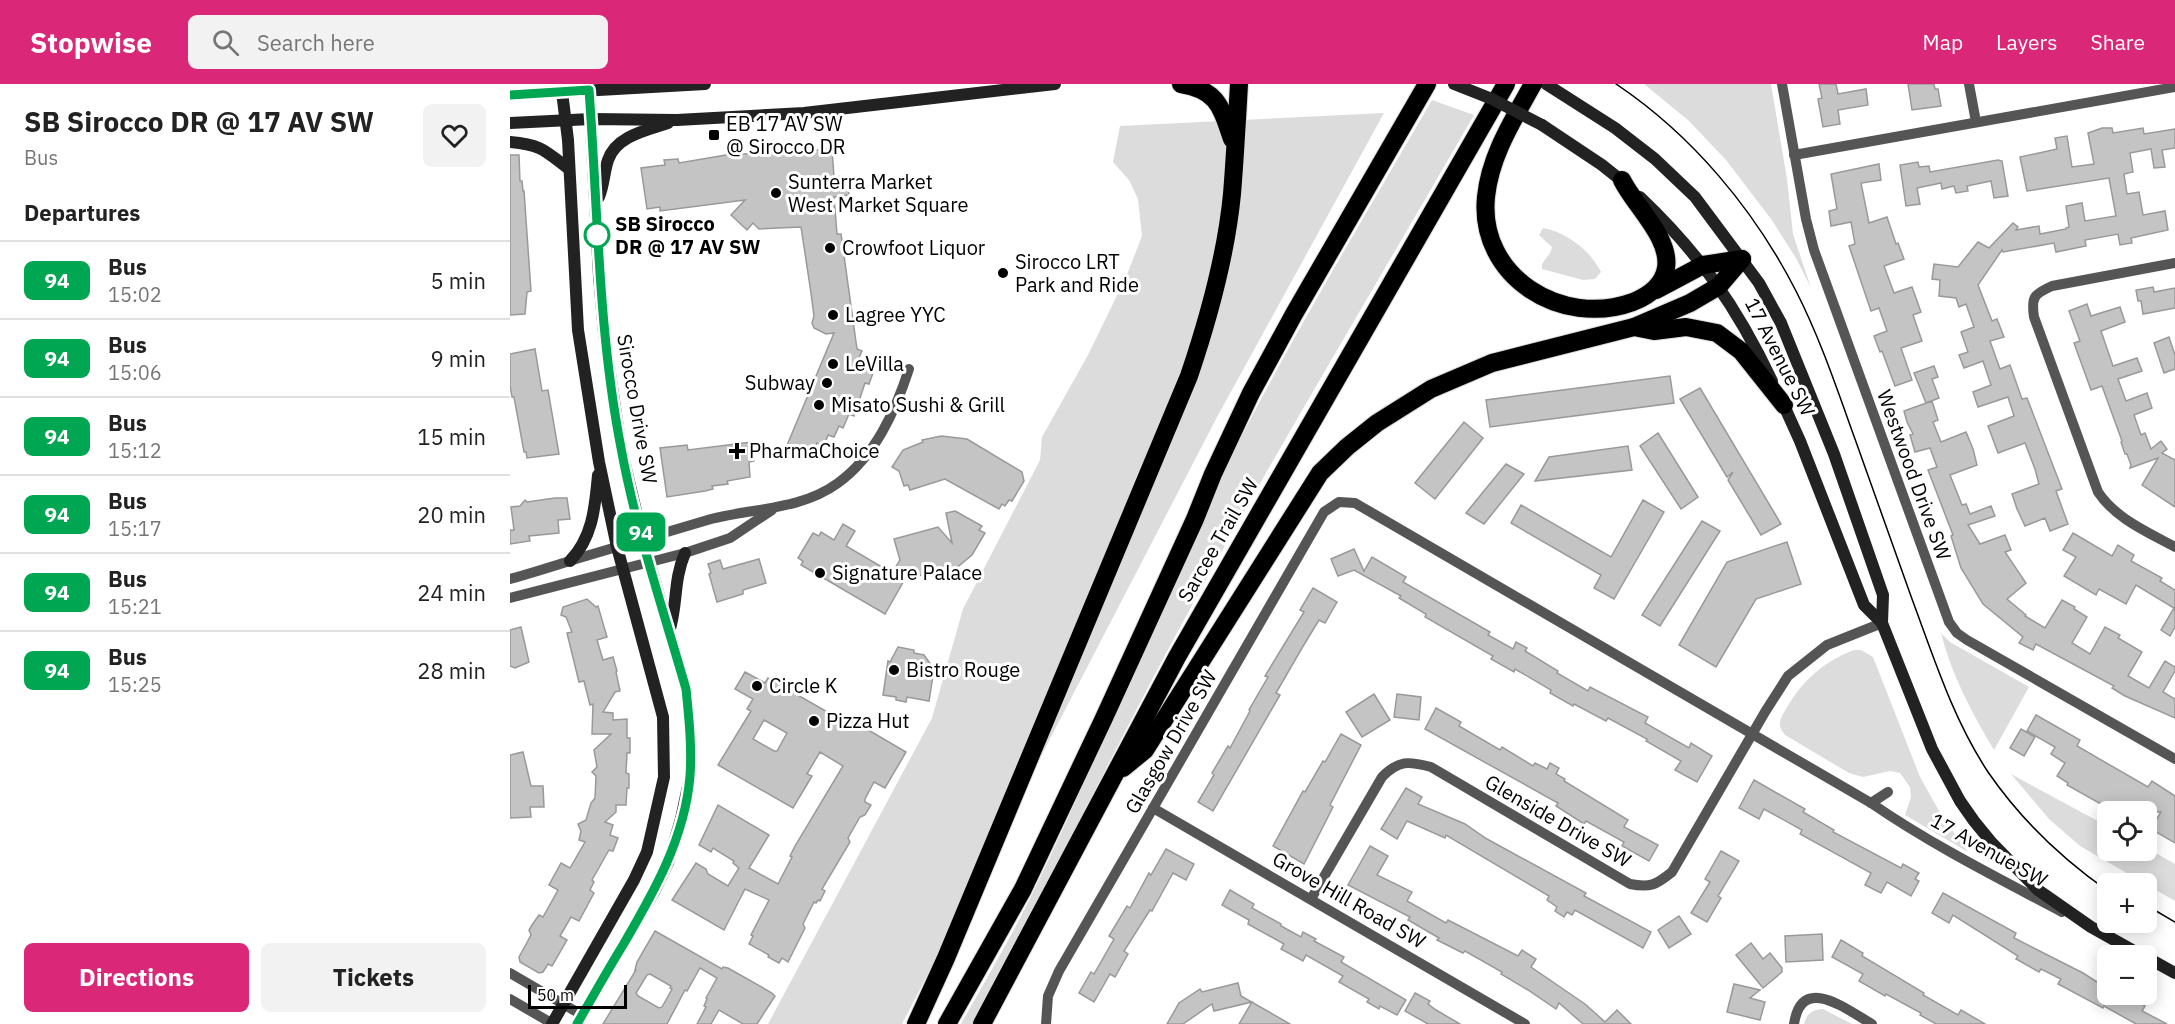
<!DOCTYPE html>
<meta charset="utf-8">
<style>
body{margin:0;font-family:"IBM Plex Sans",sans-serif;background:#f2f2f2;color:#222;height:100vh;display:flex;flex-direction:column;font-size:22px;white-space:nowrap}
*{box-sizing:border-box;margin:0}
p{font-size:20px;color:#767676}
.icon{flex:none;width:33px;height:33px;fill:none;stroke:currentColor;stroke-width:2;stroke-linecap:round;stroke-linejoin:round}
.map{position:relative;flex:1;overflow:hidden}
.side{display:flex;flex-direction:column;background:#fff;width:510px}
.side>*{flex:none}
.badge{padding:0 12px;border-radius:9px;font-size:21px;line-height:39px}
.fabs{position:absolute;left:1587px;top:717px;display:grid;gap:12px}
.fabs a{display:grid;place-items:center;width:60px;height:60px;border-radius:9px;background:#fff;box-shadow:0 3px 15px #0003;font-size:30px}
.scale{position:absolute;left:18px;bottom:15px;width:99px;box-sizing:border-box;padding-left:6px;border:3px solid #000;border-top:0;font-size:16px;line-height:21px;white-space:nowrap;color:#000;-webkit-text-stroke:4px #fff;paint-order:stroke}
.map>.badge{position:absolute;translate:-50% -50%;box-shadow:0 0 0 3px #fff}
h2{padding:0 24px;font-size:22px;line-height:54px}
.round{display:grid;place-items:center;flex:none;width:63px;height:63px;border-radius:9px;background:#f2f2f2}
.overview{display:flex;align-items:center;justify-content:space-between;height:102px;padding:0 24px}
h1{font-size:28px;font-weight:800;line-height:45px}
.cta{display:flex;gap:12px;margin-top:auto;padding:12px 24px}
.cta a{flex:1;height:69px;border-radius:9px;background:#db2777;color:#fff;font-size:24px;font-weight:800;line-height:69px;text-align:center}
.cta a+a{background:#f2f2f2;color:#222}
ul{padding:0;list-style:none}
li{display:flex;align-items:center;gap:18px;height:78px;padding:0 24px;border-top:2px solid #e0e0e0}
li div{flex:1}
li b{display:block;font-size:22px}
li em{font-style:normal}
li .badge{min-width:66px;font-weight:700;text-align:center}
header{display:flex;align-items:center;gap:36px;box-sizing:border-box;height:84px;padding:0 30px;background:#db2777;color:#fff}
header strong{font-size:28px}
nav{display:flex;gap:33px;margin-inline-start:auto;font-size:21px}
.search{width:420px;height:54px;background:#f2f2f2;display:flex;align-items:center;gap:15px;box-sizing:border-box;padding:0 21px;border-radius:9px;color:#767676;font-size:22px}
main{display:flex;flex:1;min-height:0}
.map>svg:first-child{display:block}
.green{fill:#dcdcdc}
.building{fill:#c4c4c4;stroke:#999;stroke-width:1.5;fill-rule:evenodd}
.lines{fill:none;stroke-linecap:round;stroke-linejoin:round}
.highway-casing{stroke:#dbdbdb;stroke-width:20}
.street{stroke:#555;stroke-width:10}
.secondary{stroke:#222;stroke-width:12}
.highway{stroke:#000;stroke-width:18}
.tram{stroke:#000;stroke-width:1.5}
.secondary-bridge{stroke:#222;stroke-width:12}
.line-casing{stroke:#fff;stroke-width:14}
.line{stroke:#00a651;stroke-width:9}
.poi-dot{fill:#000;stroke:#fff;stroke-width:2}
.stop-dot{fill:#fff;stroke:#00a651;stroke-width:3}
.labels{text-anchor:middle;stroke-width:6;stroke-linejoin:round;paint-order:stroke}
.poi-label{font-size:20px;fill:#000;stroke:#fff;text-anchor:start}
.stop-label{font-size:20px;font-weight:bold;fill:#000;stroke:#fff;text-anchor:start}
.street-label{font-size:20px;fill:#000;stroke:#fff}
</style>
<header>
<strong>Stopwise</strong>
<div class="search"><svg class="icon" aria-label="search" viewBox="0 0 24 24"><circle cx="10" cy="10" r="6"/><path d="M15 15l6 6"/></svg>Search here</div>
<nav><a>Map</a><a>Layers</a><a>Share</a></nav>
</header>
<main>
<section class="side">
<div class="overview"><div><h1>SB Sirocco DR @ 17 AV SW</h1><p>Bus</p></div><a class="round"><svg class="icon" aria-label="heart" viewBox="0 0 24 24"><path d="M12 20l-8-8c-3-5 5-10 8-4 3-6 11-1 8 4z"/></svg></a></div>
<h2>Departures</h2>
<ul>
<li><span class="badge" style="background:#00a651;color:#fff">94</span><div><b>Bus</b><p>15:02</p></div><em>5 min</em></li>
<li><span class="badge" style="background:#00a651;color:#fff">94</span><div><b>Bus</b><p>15:06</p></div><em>9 min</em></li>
<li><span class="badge" style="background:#00a651;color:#fff">94</span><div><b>Bus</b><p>15:12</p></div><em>15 min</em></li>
<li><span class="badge" style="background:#00a651;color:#fff">94</span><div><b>Bus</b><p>15:17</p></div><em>20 min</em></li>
<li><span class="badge" style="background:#00a651;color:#fff">94</span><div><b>Bus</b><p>15:21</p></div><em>24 min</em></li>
<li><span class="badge" style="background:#00a651;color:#fff">94</span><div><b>Bus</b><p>15:25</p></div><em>28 min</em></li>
</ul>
<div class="cta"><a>Directions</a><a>Tickets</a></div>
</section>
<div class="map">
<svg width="1665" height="940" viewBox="0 0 1665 940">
<rect width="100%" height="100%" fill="#fff"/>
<!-- green -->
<g class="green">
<polygon points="1134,0 1261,0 1277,95 1283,150 1301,204 1286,174 1261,135 1216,76 1178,36"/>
<path d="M922,16L964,31C865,203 762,373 668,547C598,677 534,811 462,940H451C477,893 505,847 528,798C591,668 643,533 706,403C771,270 848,144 922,16Z"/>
<polygon points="874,29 706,335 392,940 258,940 422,634 453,525 530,376 532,353 578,271 616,193 632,152 628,115 619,96 603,78 610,42"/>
<path d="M1033,144C1056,148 1080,166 1091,188L1085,195L1073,196L1032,185V180L1040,169L1042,163L1029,151Z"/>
<path d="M1431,549L1440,558L1519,603L1484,666C1462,629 1441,590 1431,549Z"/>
<path d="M1344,566H1351L1363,573L1410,693L1433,734L1458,768L1395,731L1401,713L1400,703L1390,689L1380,687L1353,693L1339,689L1275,651C1273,648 1271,646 1270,642C1269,636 1273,630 1276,625C1292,597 1314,577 1344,566Z"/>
<polygon points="1501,690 1597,742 1598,766 1636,766 1637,764 1665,780 1665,817 1570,762 1539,735"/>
<path d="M1313,925L1342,940H1294C1297,929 1302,926 1313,925Z"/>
</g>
<!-- building -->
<g class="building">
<polygon points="1309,0 1326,0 1328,10 1356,5 1358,21 1328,26 1330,40 1313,43 1308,15 1312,14"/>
<polygon points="1398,0 1424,0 1425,5 1428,5 1431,22 1402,26"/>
<polygon points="1592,44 1602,44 1603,49 1633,44 1634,50 1665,45 1665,64 1652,66 1655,83 1644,84 1641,65 1620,69 1623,88 1614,90 1617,110 1629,108 1633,131 1655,127 1658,146 1621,154 1622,159 1610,161 1608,150 1575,156 1576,162 1546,168 1544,159 1493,168 1492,166 1468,201 1482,237 1487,235 1494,253 1480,257 1490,285 1500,281 1512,315 1517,314 1552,405 1546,407 1558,440 1540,447 1535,434 1515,442 1507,425 1502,410 1529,400 1525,385 1515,359 1488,369 1478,342 1504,332 1498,313 1468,323 1463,308 1481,301 1473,277 1454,284 1449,271 1458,268 1451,248 1464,243 1456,220 1449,223 1446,214 1429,212 1430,196 1422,195 1424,180 1448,183 1468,158 1479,164 1503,139 1508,143 1506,146 1529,142 1530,150 1556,145 1556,144 1559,143 1556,122 1572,119 1575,137 1606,132 1599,94 1517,107 1510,73 1547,65 1545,54 1557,52 1562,83 1584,80 1578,49"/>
<polygon points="322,65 324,93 336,92 339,111 324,113 327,150 331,150 347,265 352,267 348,276 353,279 351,284 363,289 359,300 355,299 344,332 339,330 333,344 329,342 324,353 318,351 314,362 307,359 303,370 293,365 290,372 275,366 324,249 316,250 304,244 302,239 304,232 301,209 291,143 249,145 243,139 237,146 221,131 235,116 150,127 150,123 137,125 131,84 155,81 154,76 168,75 169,79 216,71"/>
<polygon points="0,71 9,71 10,97 12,97 13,107 14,107 21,207 17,208 15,230 0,231"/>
<polygon points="1488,76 1492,77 1498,112 1484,114 1481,97 1457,102 1458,107 1446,109 1444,102 1432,105 1431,99 1407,104 1410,120 1396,122 1390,81 1408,78 1409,83 1419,82 1420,88"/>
<polygon points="1369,80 1371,96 1351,99 1359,139 1377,133 1386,160 1388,159 1394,175 1374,182 1384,209 1402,203 1411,228 1403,231 1412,257 1391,264 1402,296 1385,302 1372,267 1370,268 1364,252 1377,247 1369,224 1361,227 1339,162 1345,160 1341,138 1321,142 1319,127 1327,125 1321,90"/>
<polygon points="1643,203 1644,208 1665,204 1665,224 1633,230 1631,217 1628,217 1626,206"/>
<polygon points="1577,220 1581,232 1610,223 1615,238 1591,247 1603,282 1627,274 1632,287 1608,295 1616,317 1637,309 1642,324 1624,331 1631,351 1635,349 1641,365 1651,357 1657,365 1652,369 1665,376 1665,423 1632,401 1648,374 1620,384 1621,381 1617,370 1615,370 1611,358 1612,357 1592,302 1581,306 1564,259 1570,257 1559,227"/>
<polygon points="1659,253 1665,271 1665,285 1654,289 1644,259"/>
<polygon points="25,265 32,307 38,306 49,370 17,374 16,368 14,368 4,313 2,313 0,301 0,270"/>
<polygon points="1424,282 1428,293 1422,295 1429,314 1416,319 1404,289"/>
<polygon points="1160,292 1164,319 980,343 976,316"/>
<polygon points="1190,304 1271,440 1251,451 1218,396 1223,388 1217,393 1170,315"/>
<polygon points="1422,317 1428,336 1423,338 1431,358 1456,348 1463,365 1467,381 1440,391 1452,421 1456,420 1460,430 1481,422 1485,432 1458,441 1470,460 1495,451 1501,466 1495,468 1516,499 1497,515 1516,531 1515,532 1535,544 1552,516 1565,523 1564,525 1577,533 1562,559 1580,570 1595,543 1610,551 1608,554 1632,568 1618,592 1639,604 1655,577 1665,583 1665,587 1653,608 1665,615 1665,634 1615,612 1602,604 1604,602 1526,560 1523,566 1509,559 1513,553 1473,520 1451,484 1441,452 1443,451 1418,386 1427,383 1420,364 1405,368 1400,351 1403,350 1397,338 1394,327"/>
<polygon points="954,338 973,354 925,415 905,399"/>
<polygon points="1148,349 1188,413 1171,425 1130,362"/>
<polygon points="431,352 457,355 512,388 514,397 502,417 499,416 495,422 492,420 489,425 435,395 400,406 398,401 394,402 389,387 382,383 393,366 413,358 412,356"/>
<polygon points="241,358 244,377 239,378 240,393 217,397 218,400 202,402 203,405 195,407 157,413 150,364 177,361 178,366"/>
<polygon points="1118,362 1122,386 1025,397 1039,373"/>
<polygon points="996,380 1014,390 974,440 956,429"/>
<polygon points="45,414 57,414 60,435 48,436 49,449 19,452 20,457 0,460 0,446 4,446 1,423 10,422 15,416 17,418"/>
<polygon points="1133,416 1154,428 1104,515 1084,504 1091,491 1001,439 1011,421 1101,473"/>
<polygon points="445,427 472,442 469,446 475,449 462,471 445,485 425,491 413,493 412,491 395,495 375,530 291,481 293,477 288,474 303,449 309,452 311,448 324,456 333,440 345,447 336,462 382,489 390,476 384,455 428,443 442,459 436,429"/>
<polygon points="1192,437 1210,447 1150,542 1132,531"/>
<polygon points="1563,449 1602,472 1608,461 1624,471 1621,477 1652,494 1650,497 1665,506 1665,543 1660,552 1651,546 1664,524 1626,501 1616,520 1589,505 1586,511 1554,492 1566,473 1553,466"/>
<polygon points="1277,458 1291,500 1246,515 1206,583 1169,561 1217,478"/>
<polygon points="844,465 854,487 862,473 896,493 893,498 980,548 978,551 1003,565 1006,558 1017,564 1015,567 1048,587 1047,589 1078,607 1080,603 1138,633 1135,639 1179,664 1181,659 1202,672 1187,698 1165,686 1171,677 1136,657 1137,655 1098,634 1096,637 1064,620 1063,622 1040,609 1041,606 1005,585 1004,588 981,575 983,572 915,533 916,530 889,514 891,512 844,486 828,492 821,475"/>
<polygon points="249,475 256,499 233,506 233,510 207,518 199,490 201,489 198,480 210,476 213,485"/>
<polygon points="803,504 827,518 815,539 809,536 792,564 766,609 770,611 703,727 688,718 704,691 702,689 718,662 720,664 740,627 739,626 758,593 755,592 794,528 790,526"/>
<polygon points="77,515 86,523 88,522 97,553 87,556 93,576 103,573 107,587 106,588 110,607 105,608 93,628 103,629 103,636 117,635 117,654 120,654 120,669 117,669 116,689 119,690 119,704 117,704 116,721 106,721 106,728 95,738 103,741 100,751 108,754 103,767 99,766 82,796 84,798 80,806 84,809 69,837 61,833 50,852 57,856 42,882 38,880 33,888 29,889 10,878 9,873 21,851 19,846 22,841 29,831 33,833 48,806 39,801 51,779 60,784 75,758 69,756 71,747 68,740 76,736 81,719 85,714 86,692 82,688 87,683 84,666 101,650 82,650 83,620 80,621 74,597 69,598 57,549 62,548 56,533 51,531 53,523"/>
<polygon points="11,543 19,578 5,584 0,582 0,546"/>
<polygon points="388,563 404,566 404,569 414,571 424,585 419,617 397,613 396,618 386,616 386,613 373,611 378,577 380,578"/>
<path d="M235,588L255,599L258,594L340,641L343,637L396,668L375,704L364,698L355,715V718L361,721L355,731L350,733L338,754L340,758L312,805L315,807L310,817L308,816L306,819L304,818L293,840L295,844L278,878L272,874L269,879L258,873L259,871L239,860L243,852L241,851L259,816L235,805L214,846L162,816L186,779L196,785L198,790L218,802L229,784L223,779L224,777L203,764L201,768L189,761L208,721L259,751L239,784L268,800L282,773L280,772L285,762L333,682L310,668L297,690L302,692L283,724L208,681L241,627L237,625L243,615L225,605ZM254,636L277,649L267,667H264L243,655Z"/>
<polygon points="864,610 880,636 852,653 836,628"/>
<polygon points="887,610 911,613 909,636 884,633"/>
<polygon points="926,624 951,638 949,642 990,666 992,663 1023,682 1025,679 1037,685 1040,679 1049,684 1046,690 1055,695 1054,697 1118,736 1114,743 1148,761 1139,777 1112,762 1114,758 1076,737 1074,740 1046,722 1048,719 915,645"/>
<polygon points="1526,631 1570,656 1567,662 1638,703 1642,697 1665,712 1665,759 1641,745 1651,728 1605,728 1557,701 1558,699 1547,692 1555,679 1541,670 1545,663 1517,647"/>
<polygon points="1511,645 1525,653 1514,672 1500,664"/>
<polygon points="831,650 851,661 820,721 823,723 794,780 763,762 793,707 795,708 813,677 815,678"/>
<polygon points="13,668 21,702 33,702 34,723 20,723 21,733 0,734 0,671"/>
<polygon points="1244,696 1295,725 1293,728 1324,746 1323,748 1391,784 1393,780 1409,789 1405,795 1409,797 1401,812 1377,798 1371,809 1355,801 1361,789 1290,750 1292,746 1254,725 1249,735 1229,724"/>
<polygon points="896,704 912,713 908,720 955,740 977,755 1076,809 1074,812 1141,848 1133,864 1065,826 1062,831 1057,828 1054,833 1045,827 1047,823 1037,816 1039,812 936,751 935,754 897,737 887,755 871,745"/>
<polygon points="860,762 878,772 867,791 902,808 897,817 936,839 938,836 1008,872 1012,866 1026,875 1021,883 1075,920 1095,938 1107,926 1121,940 1073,940 1049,919 1046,925 1018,906 991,890 992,888 955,867 953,869 927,856 929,854 898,836 900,833 838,801"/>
<polygon points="656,765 684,780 676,796 663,789 642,827 640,826 614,867 618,870 605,893 600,890 584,918 569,909 581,888 584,890 604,855 599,852 617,822 620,824 639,789 641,791"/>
<polygon points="1211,767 1229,777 1208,812 1211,814 1197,838 1181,829 1200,798 1195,795"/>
<polygon points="720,806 744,820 742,824 771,840 771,842 791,853 793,848 806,855 804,857 834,873 831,878 896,916 887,931 870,922 869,925 857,918 859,915 829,898 833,892 796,871 793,877 771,865 774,860 738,840 739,836 712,821"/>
<polygon points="1433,809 1506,849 1504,854 1573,889 1598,905 1598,910 1614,910 1635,922 1632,927 1657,940 1626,940 1594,922 1593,924 1548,900 1551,895 1531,885 1529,888 1506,875 1508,872 1443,831 1439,839 1422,829"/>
<polygon points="1169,832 1181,850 1159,864 1148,846"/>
<path d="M145,847L212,885L213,883L218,884L262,909L265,912L247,940H233L209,926L201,940H187L196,923L194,922L197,915L196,914L207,894L190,884L177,907L175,906L157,940H93L126,886H125L127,878ZM140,890L161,902L160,904L162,905L152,923L149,924L128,912L126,909L137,891Z"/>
<polygon points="1312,850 1313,876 1276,878 1275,852"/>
<polygon points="1331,856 1353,869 1352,872 1414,909 1413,911 1448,931 1451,926 1475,940 1426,940 1410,931 1411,929 1376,910 1375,912 1349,897 1353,890 1322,873"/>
<polygon points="1241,859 1253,875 1260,869 1272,884 1272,888 1253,904 1226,871"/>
<polygon points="728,899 731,912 780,940 729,940 742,918 704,927 702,920 673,940 657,940 669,919 690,905 692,908"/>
<polygon points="1224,900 1250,906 1240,914 1255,918 1250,936 1217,928"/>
<polygon points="905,909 920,917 918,920 926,926 950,940 918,940 895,927"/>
</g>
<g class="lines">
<!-- highway casing -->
<g class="highway-casing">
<g id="highway">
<path d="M671,0C708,6 711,23 722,55"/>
<path d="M1023,0C1003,36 980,72 976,113C968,193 1052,244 1123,218C1138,212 1153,202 1156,184C1161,154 1124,121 1112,96"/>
<polyline points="1146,206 1193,181 1232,175"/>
<polyline points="1124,243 1144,247 1176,243 1207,249 1231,267 1274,321"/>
<polyline points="613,684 635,666 810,389 837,363 867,339 921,305 982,279 1124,243 1180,219 1209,202 1232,175"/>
<path d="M406,940L436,874L679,292C699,233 716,172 722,110C725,73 727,36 729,0"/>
<polyline points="437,940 513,805 594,634 685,435 703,390 741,309 784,230 917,0"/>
<polyline points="472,940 667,573 996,0"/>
</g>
</g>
<!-- street -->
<g class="street">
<polyline points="1272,0 1296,135 1304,166 1439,538 1447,549 1457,556 1665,675"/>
<polyline points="1459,0 1466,38"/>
<polyline points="1284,71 1665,3"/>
<path d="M1665,179L1542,202C1524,210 1521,213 1524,233L1588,408C1606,435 1638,448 1665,463"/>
<path d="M0,495C22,489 44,482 66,475C111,462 156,448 201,435C244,424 291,426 328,399C365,372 385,328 399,285"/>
<polyline points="0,514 175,469 220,454 262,426"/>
<polyline points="1361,719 1378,708"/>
<polyline points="643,724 1015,940"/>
<path d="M801,815L872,693C889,676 898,677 921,683L1120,800C1140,804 1146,801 1162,788L1255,628L1278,592L1317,561L1372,539"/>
<polyline points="0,889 72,931"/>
<polyline points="0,915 43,940"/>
<path d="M536,940L538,912L549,887L814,428L829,418L845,419L1361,719C1422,761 1488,794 1552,828"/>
<path d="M1284,940C1292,889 1337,926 1362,940"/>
</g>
<!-- secondary -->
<g class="secondary">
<polyline points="1036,0 1105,44 1145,75 1185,113 1249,199 1271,239 1324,370 1373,511 1372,539 1422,665 1450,717 1464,737 1482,759 1528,806 1581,843 1633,872"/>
<polyline points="0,11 195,0"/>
<polyline points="0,39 81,35 167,36 294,29 545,0"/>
<polyline points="1032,41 1092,81 1117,101"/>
<path d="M0,58C32,61 34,66 59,85"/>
<path d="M89,113C94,101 94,88 98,76C106,52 137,46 158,39"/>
<path d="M1130,113C1189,169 1227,223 1262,297"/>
<polyline points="1271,315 1290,357 1354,521 1372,539"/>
<path d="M60,477C83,453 85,423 88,391"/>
<path d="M159,548C168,520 163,497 175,469"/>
<polyline points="1636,873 1665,889"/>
<polyline points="42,940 124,796 137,768 154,693 153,633 107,463 89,378 68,246 58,56 52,8"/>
<polyline points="67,940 144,808 158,779 171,735 180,693 181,664 176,605 133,456 111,364 94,249 89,192 79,6"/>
</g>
<!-- highway -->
<use href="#highway" class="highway"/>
<!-- tram -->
<g class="tram">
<path d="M1106,0C1182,51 1244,125 1286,207C1310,254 1327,305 1345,355C1364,409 1383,462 1402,515C1424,574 1443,635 1478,688C1511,736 1551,774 1598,807"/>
<polyline points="1636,821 1665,838"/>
</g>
<!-- secondary-bridge -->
<polyline class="secondary-bridge" points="944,0 982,15 1032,41"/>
</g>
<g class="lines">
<!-- line casing -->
<g class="line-casing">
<path id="line" d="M0,11L79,6C88,126 88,246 111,364C126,446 153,525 176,605C179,634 182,663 180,692C175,754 144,808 113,861C97,887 82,914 67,940"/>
</g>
<!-- line -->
<use href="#line" class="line"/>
</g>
<!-- markers -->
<g class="poi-dot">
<rect x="198" y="45" width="12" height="12" rx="3"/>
<circle cx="266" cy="109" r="6"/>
<circle cx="320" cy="164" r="6"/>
<circle cx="493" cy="189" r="6"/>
<circle cx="323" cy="231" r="6"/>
<circle cx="323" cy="280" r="6"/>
<circle cx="317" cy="299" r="6"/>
<circle cx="309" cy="321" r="6"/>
<path d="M224 358h6v6h6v6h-6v6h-6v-6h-6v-6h6z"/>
<circle cx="310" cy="489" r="6"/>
<circle cx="384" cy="586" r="6"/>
<circle cx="247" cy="602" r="6"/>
<circle cx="304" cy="637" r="6"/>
</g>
<circle class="stop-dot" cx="87" cy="151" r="12"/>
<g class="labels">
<!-- poi labels -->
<g class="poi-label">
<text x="216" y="47">EB 17 AV SW<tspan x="216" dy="23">@ Sirocco DR</tspan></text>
<text x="278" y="105">Sunterra Market<tspan x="278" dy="23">West Market Square</tspan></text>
<text x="332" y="171">Crowfoot Liquor</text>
<text x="505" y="185">Sirocco LRT<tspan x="505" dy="23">Park and Ride</tspan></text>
<text x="335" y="238">Lagree YYC</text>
<text x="335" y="287">LeVilla</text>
<text x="305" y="306" text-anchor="end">Subway</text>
<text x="321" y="328">Misato Sushi &amp; Grill</text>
<text x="239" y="374">PharmaChoice</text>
<text x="322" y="496">Signature Palace</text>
<text x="396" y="593">Bistro Rouge</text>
<text x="259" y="609">Circle K</text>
<text x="316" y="644">Pizza Hut</text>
</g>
<!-- stop labels -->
<g class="stop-label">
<text x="105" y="147">SB Sirocco<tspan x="105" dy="23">DR @ 17 AV SW</tspan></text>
</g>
<!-- street labels -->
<g class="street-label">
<text transform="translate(1270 273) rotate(63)" y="7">17 Avenue SW</text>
<text transform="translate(127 325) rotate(80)" y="7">Sirocco Drive SW</text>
<text transform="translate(1404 391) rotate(70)" y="7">Westwood Drive SW</text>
<text transform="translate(708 456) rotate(-60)" y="7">Sarcee Trail SW</text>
<text transform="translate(661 658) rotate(-60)" y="7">Glasgow Drive SW</text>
<text transform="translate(1048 737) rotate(30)" y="7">Glenside Drive SW</text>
<text transform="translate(1479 766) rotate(29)" y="7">17 Avenue SW</text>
<text transform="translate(839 816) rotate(30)" y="7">Grove Hill Road SW</text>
</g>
</g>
</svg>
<div class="fabs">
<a><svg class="icon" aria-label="locate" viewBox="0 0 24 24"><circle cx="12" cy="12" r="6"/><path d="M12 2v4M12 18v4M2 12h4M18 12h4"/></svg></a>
<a>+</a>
<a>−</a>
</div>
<div class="scale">50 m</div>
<b class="badge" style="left:131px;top:448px;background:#00a651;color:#fff">94</b>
</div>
</main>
